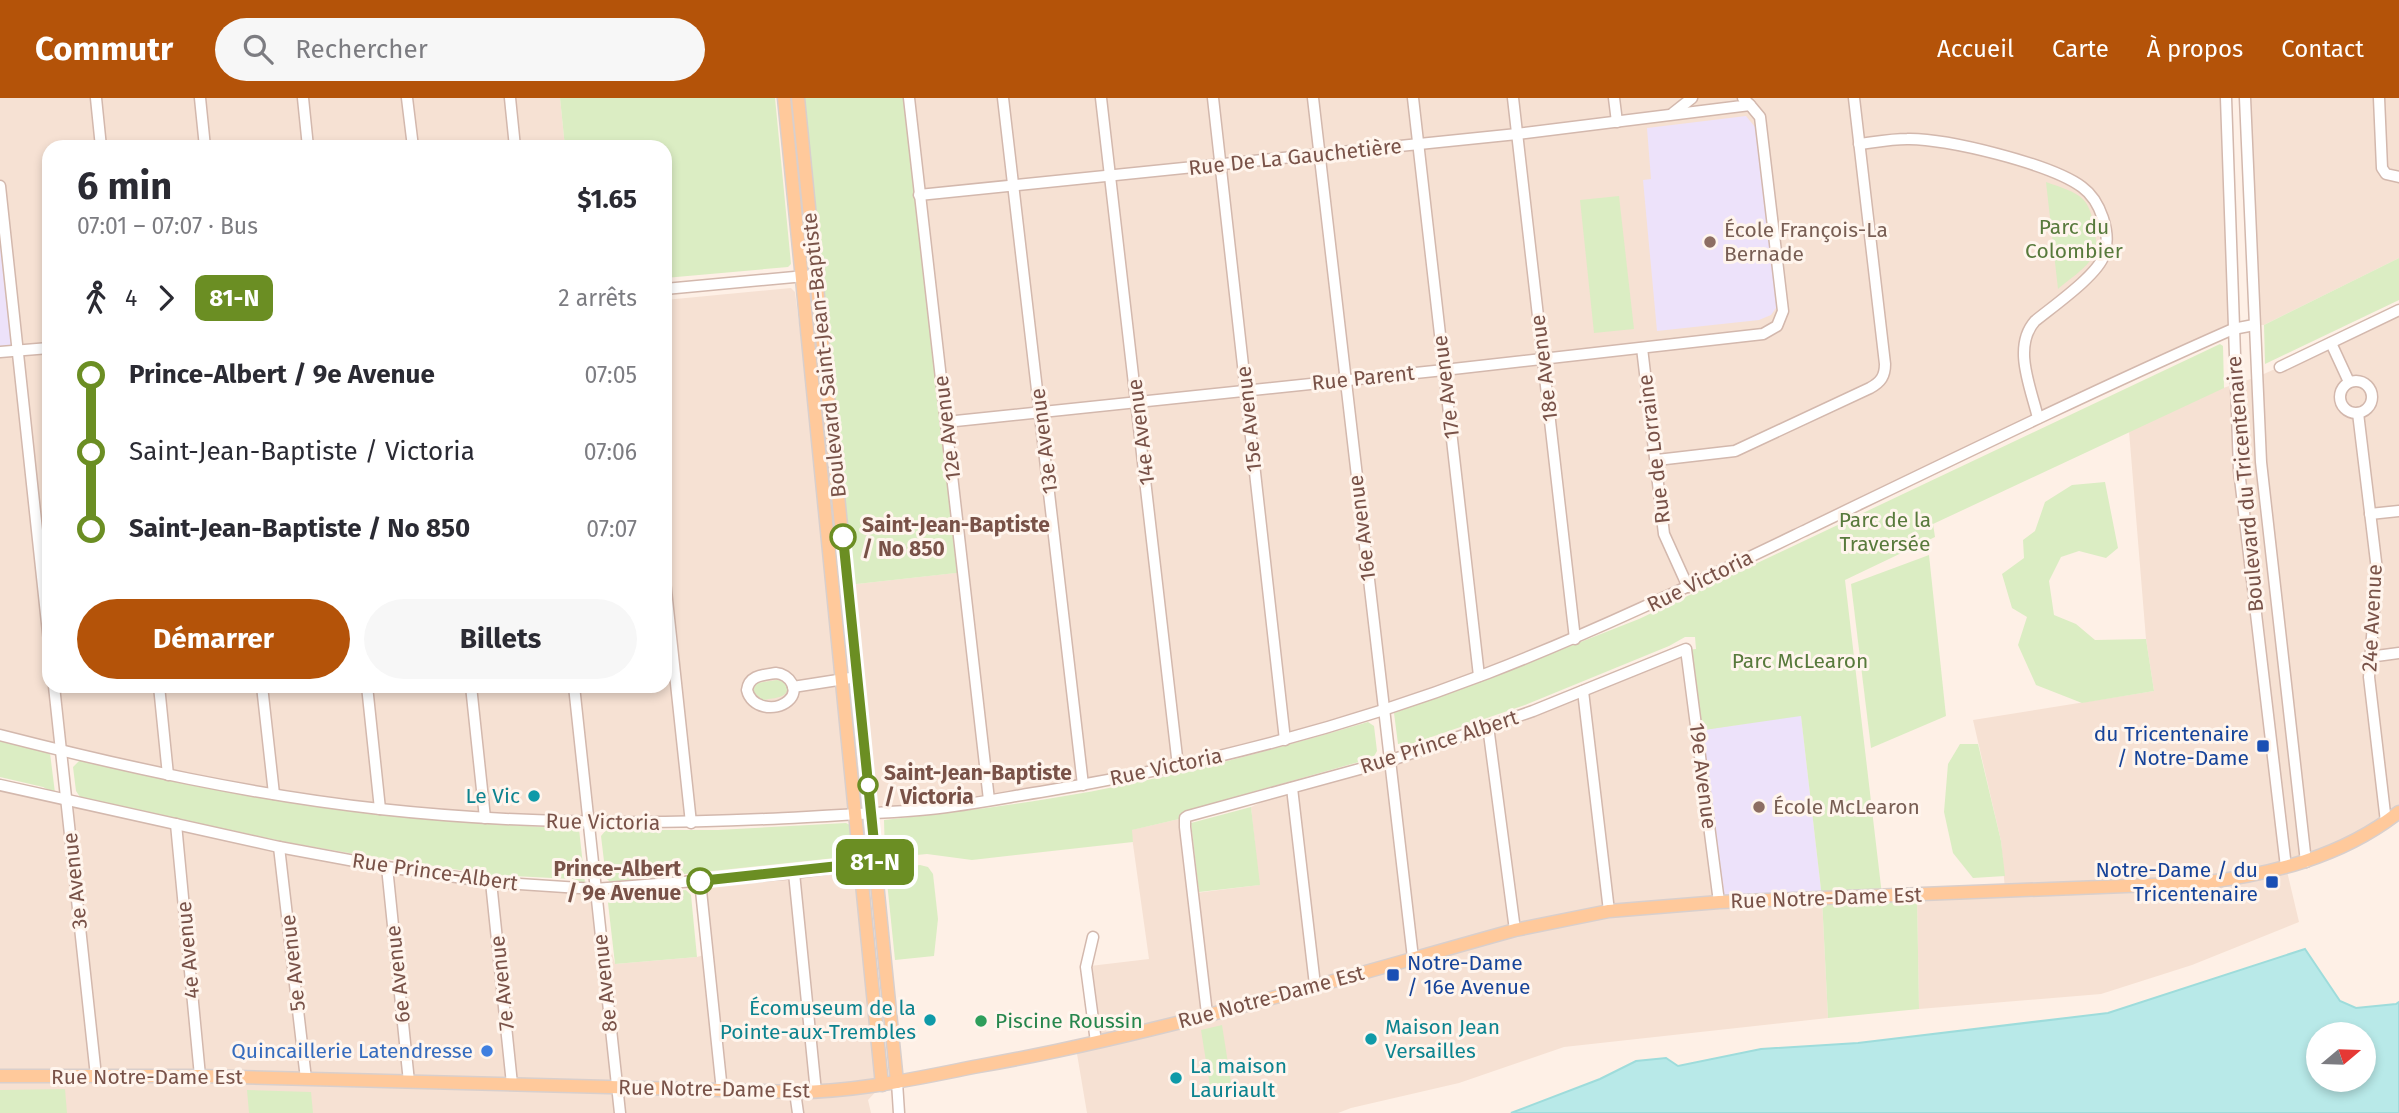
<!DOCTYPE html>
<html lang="fr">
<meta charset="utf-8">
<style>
body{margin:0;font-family:"Fira Sans",sans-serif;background:#f7f7f7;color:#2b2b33;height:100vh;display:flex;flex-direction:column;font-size:26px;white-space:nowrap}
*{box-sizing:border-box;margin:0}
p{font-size:23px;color:#7c7c81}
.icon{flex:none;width:38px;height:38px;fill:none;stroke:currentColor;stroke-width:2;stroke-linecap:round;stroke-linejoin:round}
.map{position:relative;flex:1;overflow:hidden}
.sheet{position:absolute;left:42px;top:42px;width:630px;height:553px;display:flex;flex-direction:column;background:#fff;border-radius:21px;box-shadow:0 4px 10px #0003}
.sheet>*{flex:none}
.badge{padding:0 14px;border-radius:10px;font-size:24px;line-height:46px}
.needle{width:46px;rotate:71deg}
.buttons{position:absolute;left:2306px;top:924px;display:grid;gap:14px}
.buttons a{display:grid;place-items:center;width:70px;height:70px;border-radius:50%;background:#fff;box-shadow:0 4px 10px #0003;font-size:35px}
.map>.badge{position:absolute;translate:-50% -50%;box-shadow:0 0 0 4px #fff}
.legs{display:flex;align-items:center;gap:10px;height:77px;padding:0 35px;font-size:23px}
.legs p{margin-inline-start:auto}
.head{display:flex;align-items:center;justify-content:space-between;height:119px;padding:0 35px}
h1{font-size:38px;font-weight:700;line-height:52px}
.button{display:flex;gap:14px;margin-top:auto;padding:14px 35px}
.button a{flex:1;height:80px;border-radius:42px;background:#b45309;color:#fff;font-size:28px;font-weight:700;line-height:80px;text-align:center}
.button a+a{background:#f7f7f7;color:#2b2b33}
ul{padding:0 35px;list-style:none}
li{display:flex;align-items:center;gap:24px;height:77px;font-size:26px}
li i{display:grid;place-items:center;width:10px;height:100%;margin:0 9px;background:currentColor}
li i::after{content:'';width:18px;height:18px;margin:-9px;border:5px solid;border-radius:50%;background:#fff}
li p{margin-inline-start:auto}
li:first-child i{background:linear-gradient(#0000 50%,currentColor 0)}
li:last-child i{background:linear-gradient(currentColor 50%,#0000 0)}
header{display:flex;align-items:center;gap:42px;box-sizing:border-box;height:98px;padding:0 35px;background:#b45309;color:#fff}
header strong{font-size:33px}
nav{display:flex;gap:38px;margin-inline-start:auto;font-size:24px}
.search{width:490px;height:63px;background:#f7f7f7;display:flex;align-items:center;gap:18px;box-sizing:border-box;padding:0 24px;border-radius:38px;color:#7c7c81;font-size:26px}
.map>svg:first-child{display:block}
.residential{fill:#f6e1d3}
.education{fill:#ede2fa}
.green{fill:#dbedc3}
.water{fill:#b8e9e8;stroke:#9edcdb;stroke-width:2;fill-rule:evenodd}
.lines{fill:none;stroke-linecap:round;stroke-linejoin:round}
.minor-casing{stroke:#d3b8ad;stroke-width:13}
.major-casing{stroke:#d9cfcc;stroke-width:15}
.minor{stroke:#fff;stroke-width:10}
.major{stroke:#ffc99b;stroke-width:12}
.line-1-casing{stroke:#fff;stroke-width:16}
.line-1{stroke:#6b8e23;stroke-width:10}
.education-dot{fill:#8d6e63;stroke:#fff5ed;stroke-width:2.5}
.stop-1-dot{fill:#fff;stroke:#6b8e23;stroke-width:3.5}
.transit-dot{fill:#1a4fb4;stroke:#fff5ed;stroke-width:2.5}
.culture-dot{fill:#0f9aa8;stroke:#fff5ed;stroke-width:2.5}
.leisure-dot{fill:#2e9e5b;stroke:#fff5ed;stroke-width:2.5}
.shop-dot{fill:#3f7fe0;stroke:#fff5ed;stroke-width:2.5}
.labels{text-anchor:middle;stroke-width:6;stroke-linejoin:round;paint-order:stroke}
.street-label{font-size:21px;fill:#795248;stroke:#fff5ed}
.park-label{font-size:21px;fill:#587a3c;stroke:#fff5ed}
.education-label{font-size:21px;fill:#785e54;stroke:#fff5ed;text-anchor:start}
.stop-label{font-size:21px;font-weight:bold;fill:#795248;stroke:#fff5ed;text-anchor:start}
.transit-label{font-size:21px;fill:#164399;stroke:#fff5ed;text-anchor:end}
.culture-label{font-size:21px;fill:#0d838f;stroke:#fff5ed;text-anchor:end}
.leisure-label{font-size:21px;fill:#27864d;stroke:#fff5ed;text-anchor:start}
.shop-label{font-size:21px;fill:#366cbe;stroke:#fff5ed;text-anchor:end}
</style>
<header>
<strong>Commutr</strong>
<div class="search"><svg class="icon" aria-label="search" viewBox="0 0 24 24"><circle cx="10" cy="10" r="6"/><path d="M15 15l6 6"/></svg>Rechercher</div>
<nav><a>Accueil</a><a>Carte</a><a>À propos</a><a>Contact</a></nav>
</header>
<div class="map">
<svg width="2399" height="1015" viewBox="0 0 2399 1015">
<rect width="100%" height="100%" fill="#fef0e6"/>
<!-- residential -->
<g class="residential">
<polygon points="0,0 560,0 565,49 49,49 49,588 665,588 665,202 791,190 795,194 833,489 856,717 691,725 485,720 274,696 0,637"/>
<polygon points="909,0 2226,0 2233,231 1630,517 1384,611 1178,668 871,716 848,487 964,474"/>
<polygon points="2245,0 2399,0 2399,160 2264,227 2254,227"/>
<polygon points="2399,216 2399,714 2386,724 2286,769 2299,824 2192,867 2101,896 1919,911 1917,797 2005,792 2001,743 1973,622 2154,593 2146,541 2129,333 2220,291 2257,279"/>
<polygon points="1687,552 1822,800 1828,920 1564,949 1459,985 1351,1010 1338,1015 1087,1015 1076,950 1096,944 1090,868 1149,861 1131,732 1179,721 1188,796 1259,787 1251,709 1292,690 1389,663"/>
<polygon points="0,687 387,769 595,791 615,866 697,859 707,856 700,783 860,766 882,987 868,1002 871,1015 0,1015"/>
</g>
<!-- education -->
<g class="education">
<polygon points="1746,18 1755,29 1779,206 1771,217 1759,222 1657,233 1643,82 1651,81 1647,30"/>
<polygon points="0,88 18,253 0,254"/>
<polygon points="1801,617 1822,800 1719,804 1697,633"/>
</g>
<!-- green -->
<g class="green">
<polygon points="560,0 775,0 791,166 788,169 665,180 665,49 565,49"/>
<polygon points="798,0 909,0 965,474 848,487"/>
<path d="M2046,84C2080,96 2090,97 2095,135C2096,142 2098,149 2094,156C2088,170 2069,181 2058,191Z"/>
<polygon points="1619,98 1634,231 1594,235 1580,102"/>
<polygon points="2399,160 2399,202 2265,266 2264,227"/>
<polygon points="2220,246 2223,248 2224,290 1933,426 1935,439 1845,482 1882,797 1917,797 1919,911 1828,920 1822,800 1801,618 1697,633 1687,552 1696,551 1695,539 1685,539 1669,548 1525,607 1402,649 1398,646 1394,615 1474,586 1639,521"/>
<polygon points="2105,384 2118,450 2106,460 2079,453 2061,459 2049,483 2054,517 2076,526 2095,542 2146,541 2154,593 2082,605 2036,587 2018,547 2027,519 2012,510 2002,476 2024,460 2023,442 2035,433 2045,404 2072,387"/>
<polygon points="1929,457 1946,618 1871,650 1851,486"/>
<path d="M777,582L785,584C794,600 774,600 763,602L754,595V590L757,585Z"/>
<path d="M1368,624L1374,628L1377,653L1373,660L1185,713L1179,721L1132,732L1133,744L972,762L927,756L885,760L884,722C938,716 993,710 1047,701C1156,684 1262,655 1368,624Z"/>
<polygon points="0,643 50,655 55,695 43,689 0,679"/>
<polygon points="1960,646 1978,646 2001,743 2005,778 1973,780 1953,755 1944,714 1948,666"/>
<path d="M80,662C247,701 408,723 579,731L585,785L572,781L492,777L349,755L285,744L80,699L76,693L73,669Z"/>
<polygon points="1251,709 1260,787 1199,794 1191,725"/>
<polygon points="846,725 852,728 852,763 835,760 610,784 606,780 601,738 606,732 718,732"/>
<polygon points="920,767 928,769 933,776 938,821 934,858 895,862 886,774 893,770"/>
<polygon points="686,792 691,797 697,859 615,866 608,805 613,798"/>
<polygon points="1222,927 1233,997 1212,1001 1201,932"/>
<polygon points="65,991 67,1015 0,1015 0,992"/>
<polygon points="247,992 311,994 313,1015 249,1015"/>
</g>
<!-- water -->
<path class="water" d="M2305,851L2340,903L2356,910L2396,906L2399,904V1015H1511L1600,981L1636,963L1666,960L1678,968L1761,951L1858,945L2108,915ZM2319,936H2364V982H2319Z"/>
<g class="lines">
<!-- minor casing -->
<g class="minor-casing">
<g id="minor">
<polyline points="96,0 101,49"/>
<polyline points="200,0 205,49"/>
<polyline points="303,0 308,49"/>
<polyline points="407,0 413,49"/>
<polyline points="510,0 515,49"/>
<polyline points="909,0 989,702"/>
<polyline points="1003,0 1083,687"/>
<polyline points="1101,0 1178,668"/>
<polyline points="1213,0 1285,642"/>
<polyline points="1313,0 1413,860"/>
<polyline points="1413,0 1479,578"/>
<polyline points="1513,0 1575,541"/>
<polyline points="1614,0 1617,24"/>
<polyline points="2226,0 2239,372 2286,769"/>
<polyline points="2245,0 2261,364 2306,764"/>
<polyline points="2379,0 2382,70 2386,76 2399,79"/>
<polyline points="1673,15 1692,0"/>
<path d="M1859,46C1875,44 1892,41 1907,41C1946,40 2051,66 2082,89C2100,102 2112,135 2104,157C2098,177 2052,209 2035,223C2012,249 2031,290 2038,320"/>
<polyline points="0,88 49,544"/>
<polyline points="919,97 1517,36 1750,7 1743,0"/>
<polyline points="665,191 816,177"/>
<polyline points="2331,245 2349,284"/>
<polyline points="1642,250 1664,436 1688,489"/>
<polyline points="0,254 49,250"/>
<polyline points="2280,269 2399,212"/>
<circle cx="2356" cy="299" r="16"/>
<polyline points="2358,315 2377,472 2369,579 2386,724"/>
<polyline points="946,324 1444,272 1763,236 1777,228 1783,213 1760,19 1750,7"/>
<path d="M1657,362L1735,353L1870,290C1881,284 1885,278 1885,266L1854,0"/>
<polyline points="2370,416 2399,413"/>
<polyline points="665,483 691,725"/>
<polyline points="2369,559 2399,555"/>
<path d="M776,575C789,576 801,592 788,603C775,614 751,610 747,592C749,577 763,577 776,575Z"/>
<polyline points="54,588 96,978"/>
<polyline points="159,588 168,677"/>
<polyline points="262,588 274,696"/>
<polyline points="367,588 380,711"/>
<polyline points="471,588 485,720"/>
<polyline points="574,588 620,1015"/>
<polyline points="793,589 857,579"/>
<polyline points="1583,593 1609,813"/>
<polyline points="1488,628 1515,832"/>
<path d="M0,637C125,669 252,697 380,711C508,725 637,727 766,721C821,718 876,716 930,711C969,707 1008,699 1046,693C1197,668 1345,630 1488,575C1597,533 1702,482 1808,431C1949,363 2090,294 2233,231L2254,227"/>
<polyline points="0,687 279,749 387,769 491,784 595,791 794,775 876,764"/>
<polyline points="1292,690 1315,887"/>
<polyline points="176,726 200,978"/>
<polyline points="279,749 306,981"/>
<polyline points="387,769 409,984"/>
<polyline points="794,775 816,994"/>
<polyline points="700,783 722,993"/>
<polyline points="491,784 512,986"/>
<polyline points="1093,839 1086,869 1096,944"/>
<polyline points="1207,916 1185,729 1185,720 1188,718 1389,663 1533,613 1686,551 1719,804"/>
<polyline points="897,984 899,1015"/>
<polyline points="795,994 798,1015"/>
</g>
</g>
<!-- major casing -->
<g class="major-casing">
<g id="major">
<polyline points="784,0 882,987"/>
<polyline points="798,0 897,984"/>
<path d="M0,978H200L795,994C857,994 918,980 979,968C1160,936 1338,881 1515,832L1609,813L1719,804L2201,785C2272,776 2342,759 2399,714"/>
</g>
</g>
<!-- minor -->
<use href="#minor" class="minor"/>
<!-- major -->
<use href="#major" class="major"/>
</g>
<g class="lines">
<!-- line-1 casing -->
<g class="line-1-casing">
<polyline id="line-1" points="700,783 876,764 843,439"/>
</g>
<!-- line-1 -->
<use href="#line-1" class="line-1"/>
</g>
<!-- markers -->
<g class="education-dot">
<circle cx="1710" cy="144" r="7"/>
<circle cx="1759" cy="709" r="7"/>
</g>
<g class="stop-1-dot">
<circle cx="843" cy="439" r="12"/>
<circle cx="868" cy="687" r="9"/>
<circle cx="700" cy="783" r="12"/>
</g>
<g class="transit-dot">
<rect x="2256" y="641" width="14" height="14" rx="3.5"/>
<rect x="2265" y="777" width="14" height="14" rx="3.5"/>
<rect x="1386" y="870" width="14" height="14" rx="3.5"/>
</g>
<g class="culture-dot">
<circle cx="534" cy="698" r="7"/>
<circle cx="930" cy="922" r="7"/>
<circle cx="1371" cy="941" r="7"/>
<circle cx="1176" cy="980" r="7"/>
</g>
<circle class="leisure-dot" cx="981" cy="923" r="7"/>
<circle class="shop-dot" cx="487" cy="953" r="7"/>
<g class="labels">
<!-- street labels -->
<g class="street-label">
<text transform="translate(1295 59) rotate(-6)" y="7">Rue De La Gauchetière</text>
<text transform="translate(824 257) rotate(-96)" y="7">Boulevard Saint-Jean-Baptiste</text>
<text transform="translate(1544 270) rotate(-97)" y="7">18e Avenue</text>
<text transform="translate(1363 280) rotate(-6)" y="7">Rue Parent</text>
<text transform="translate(1446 289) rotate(-97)" y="7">17e Avenue</text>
<text transform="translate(1249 321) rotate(-96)" y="7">15e Avenue</text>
<text transform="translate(947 330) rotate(-97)" y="7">12e Avenue</text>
<text transform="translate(1141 334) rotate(-97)" y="7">14e Avenue</text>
<text transform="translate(1044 343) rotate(-97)" y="7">13e Avenue</text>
<text transform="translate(1654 351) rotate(-97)" y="7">Rue de Lorraine</text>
<text transform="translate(2245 386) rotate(-95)" y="7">Boulevard du Tricentenaire</text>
<text transform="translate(1362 430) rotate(-97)" y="7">16e Avenue</text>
<text transform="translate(1700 483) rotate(-26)" y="7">Rue Victoria</text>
<text transform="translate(2372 520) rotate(-87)" y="7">24e Avenue</text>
<text transform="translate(1439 644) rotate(-18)" y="7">Rue Prince Albert</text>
<text transform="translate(1166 669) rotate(-12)" y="7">Rue Victoria</text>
<text transform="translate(1703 678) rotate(83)" y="7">19e Avenue</text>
<text transform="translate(603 724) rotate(1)" y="7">Rue Victoria</text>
<text transform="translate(435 774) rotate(8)" y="7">Rue Prince-Albert</text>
<text transform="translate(75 783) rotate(-96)" y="7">3e Avenue</text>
<text transform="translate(1826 800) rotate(-2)" y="7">Rue Notre-Dame Est</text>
<text transform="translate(188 852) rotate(-95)" y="7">4e Avenue</text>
<text transform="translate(293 865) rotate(-96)" y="7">5e Avenue</text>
<text transform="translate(398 876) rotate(-96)" y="7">6e Avenue</text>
<text transform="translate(502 885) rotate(-96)" y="7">7e Avenue</text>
<text transform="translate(605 885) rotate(-96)" y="7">8e Avenue</text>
<text transform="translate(1271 899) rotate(-15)" y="7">Rue Notre-Dame Est</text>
<text x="147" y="986">Rue Notre-Dame Est</text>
<text transform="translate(714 991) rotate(1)" y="7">Rue Notre-Dame Est</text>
</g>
<!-- park labels -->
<g class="park-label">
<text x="2074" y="136">Parc du<tspan x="2074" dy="24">Colombier</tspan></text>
<text x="1885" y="429">Parc de la<tspan x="1885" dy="24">Traversée</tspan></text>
<text x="1800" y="570">Parc McLearon</text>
</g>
<!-- education labels -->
<g class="education-label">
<text x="1724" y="139">École François-La<tspan x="1724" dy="24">Bernade</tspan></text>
<text x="1773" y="716">École McLearon</text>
</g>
<!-- stop labels -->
<g class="stop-label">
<text x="862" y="434">Saint-Jean-Baptiste<tspan x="862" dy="24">/ No 850</tspan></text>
<text x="884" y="682">Saint-Jean-Baptiste<tspan x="884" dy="24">/ Victoria</tspan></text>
<text x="681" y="778" text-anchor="end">Prince-Albert<tspan x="681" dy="24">/ 9e Avenue</tspan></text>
</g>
<!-- transit labels -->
<g class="transit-label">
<text x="2249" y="643">du Tricentenaire<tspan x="2249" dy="24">/ Notre-Dame</tspan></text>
<text x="2258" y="779">Notre-Dame / du<tspan x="2258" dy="24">Tricentenaire</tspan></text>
<text x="1407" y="872" text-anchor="start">Notre-Dame<tspan x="1407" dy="24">/ 16e Avenue</tspan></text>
</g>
<!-- culture labels -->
<g class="culture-label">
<text x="520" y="705">Le Vic</text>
<text x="916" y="917">Écomuseum de la<tspan x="916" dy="24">Pointe-aux-Trembles</tspan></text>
<text x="1385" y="936" text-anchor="start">Maison Jean<tspan x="1385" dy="24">Versailles</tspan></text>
<text x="1190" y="975" text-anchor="start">La maison<tspan x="1190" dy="24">Lauriault</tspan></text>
</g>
<!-- leisure labels -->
<g class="leisure-label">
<text x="995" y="930">Piscine Roussin</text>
</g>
<!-- shop labels -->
<g class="shop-label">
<text x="473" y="960">Quincaillerie Latendresse</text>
</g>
</g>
</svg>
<div class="buttons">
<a><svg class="needle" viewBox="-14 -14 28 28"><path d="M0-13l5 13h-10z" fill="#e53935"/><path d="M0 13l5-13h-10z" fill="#7c7c81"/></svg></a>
</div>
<b class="badge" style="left:875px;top:764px;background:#6b8e23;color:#fff">81-N</b>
<section class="sheet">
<div class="head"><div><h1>6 min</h1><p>07:01 – 07:07 · Bus</p></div><b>$1.65</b></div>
<div class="legs"><svg class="icon" aria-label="walk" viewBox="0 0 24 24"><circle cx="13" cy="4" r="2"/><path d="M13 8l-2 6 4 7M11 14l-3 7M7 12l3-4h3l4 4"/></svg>4<svg class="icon" aria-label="forward" viewBox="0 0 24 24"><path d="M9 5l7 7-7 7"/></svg><b class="badge" style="background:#6b8e23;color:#fff">81-N</b><p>2 arrêts</p></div>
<ul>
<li><i style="color:#6b8e23"></i><b>Prince-Albert / 9e Avenue</b><p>07:05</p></li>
<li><i style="color:#6b8e23"></i><span>Saint-Jean-Baptiste / Victoria</span><p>07:06</p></li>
<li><i style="color:#6b8e23"></i><b>Saint-Jean-Baptiste / No 850</b><p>07:07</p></li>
</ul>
<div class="button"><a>Démarrer</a><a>Billets</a></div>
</section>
</div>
